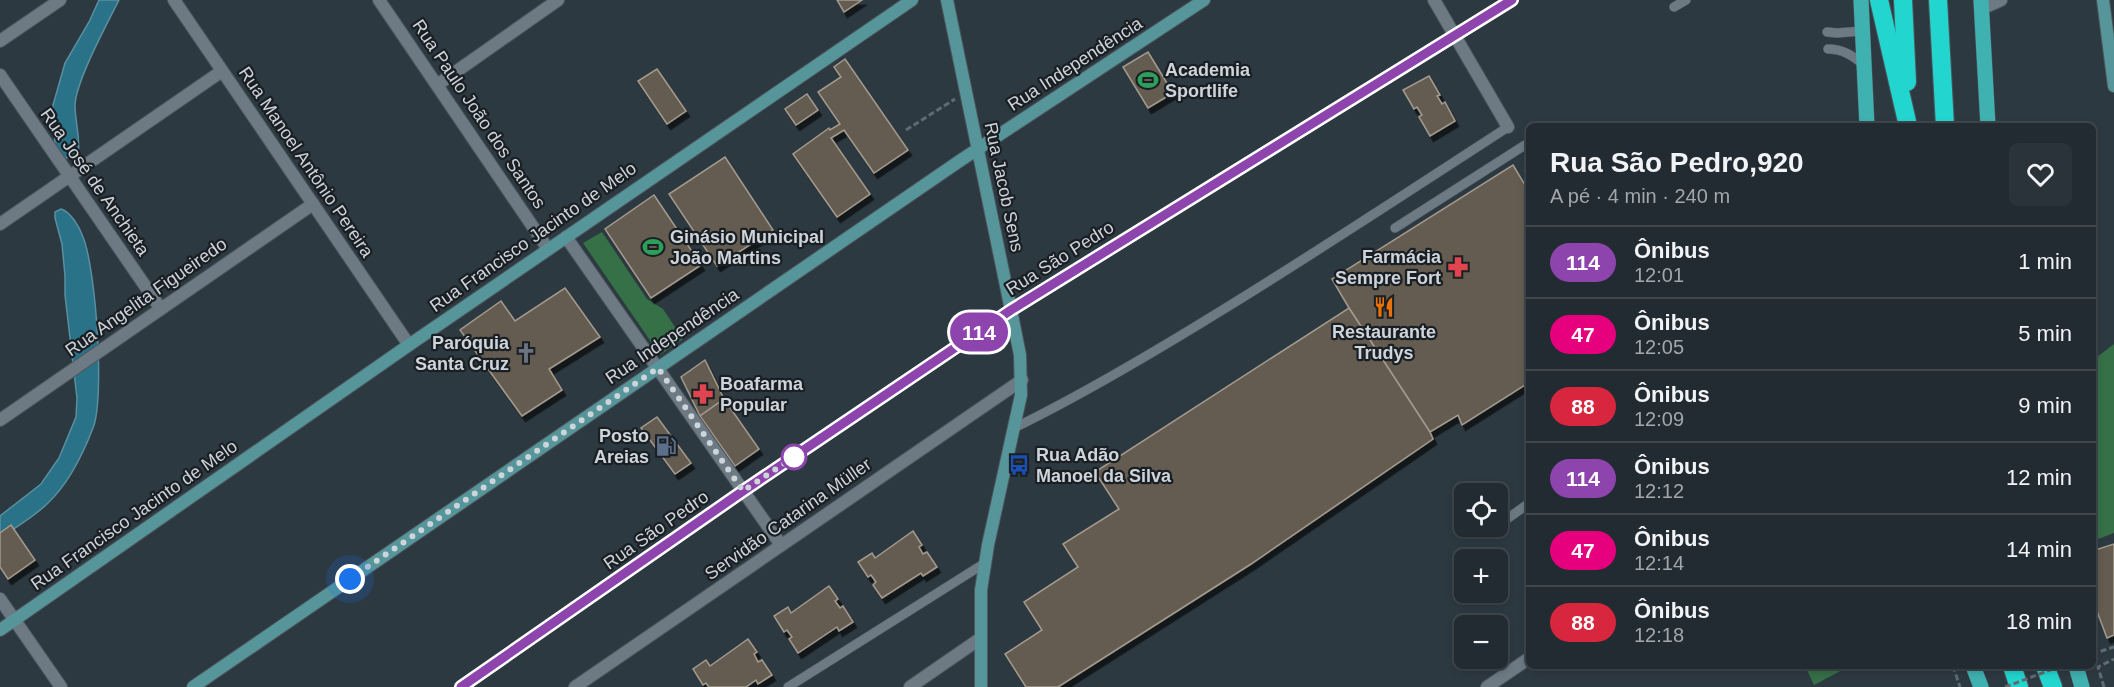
<!DOCTYPE html>
<html lang="pt">
<meta charset="utf-8">
<style>
body{margin:0;font-family:Helvetica,sans-serif;background:#2a3339;color:#f1f3f6;height:100vh;display:flex;flex-direction:column;font-size:22px;white-space:nowrap}
*{box-sizing:border-box;margin:0}
p{font-size:20px;color:#a2a7ab}
.icon{flex:none;width:33px;height:33px;fill:none;stroke:currentColor;stroke-width:2;stroke-linecap:round;stroke-linejoin:round}
.map{position:relative;flex:1;overflow:hidden}
.drawer{position:absolute;left:1526px;top:123px;width:570px;height:546px;display:flex;flex-direction:column;background:#222b31;border-radius:9px;box-shadow:0 3px 9px #0003,0 0 0 2px #3f474d}
.drawer>*{flex:none}
.badge{padding:0 12px;border-radius:20px;font-size:21px;line-height:39px}
.fabs{position:absolute;left:1454px;top:483px;display:grid;gap:12px}
.fabs a{display:grid;place-items:center;width:54px;height:54px;border-radius:9px;background:#222b31;box-shadow:0 3px 9px #0003,0 0 0 2px #3f474d;font-size:30px}
.you{position:absolute;width:30px;height:30px;margin:-15px;border:4px solid #fff;border-radius:50%;background:#1a73e8;box-shadow:0 0 0 9px #1a73e833}
.map>.badge{position:absolute;translate:-50% -50%;box-shadow:0 0 0 3px #fff}
.round{display:grid;place-items:center;flex:none;width:63px;height:63px;border-radius:9px;background:#2a3339}
.summary{display:flex;align-items:center;justify-content:space-between;height:102px;padding:0 24px}
h1{font-size:28px;font-weight:800;line-height:45px}
ul{padding:0;list-style:none}
li{display:flex;align-items:center;gap:18px;height:72px;padding:0 24px;border-top:2px solid #3f474d}
li div{flex:1}
li b{display:block;font-size:22px}
li em{font-style:normal}
li .badge{min-width:66px;font-weight:700;text-align:center}
.map>svg:first-child{display:block}
.green{fill:#357047}
.water{fill:#297287;stroke:#5a8fa0;stroke-width:1.5}
.building{fill:#655c51;stroke:#a39a8d;stroke-width:1.5;filter:url(#shadow)}
.lines{fill:none;stroke-linecap:round;stroke-linejoin:round}
.lane-casing{stroke:#4c565d;stroke-width:10}
.street-casing{stroke:#4c565d;stroke-width:14}
.secondary-casing{stroke:#4c565d;stroke-width:14}
.primary-casing{stroke:#4c565d;stroke-width:16}
.highway-casing{stroke:#4c565d;stroke-width:20}
.path{stroke:#606a71;stroke-width:3;stroke-dasharray:6 3;stroke-linecap:butt}
.lane{stroke:#6d7a84;stroke-width:9}
.street{stroke:#6d7a84;stroke-width:12}
.secondary{stroke:#56969a;stroke-width:12}
.primary{stroke:#40b1b1;stroke-width:15}
.highway{stroke:#22d6cf;stroke-width:18}
.path-bridge{stroke:#606a71;stroke-width:3;stroke-dasharray:6 3;stroke-linecap:butt}
.line-casing{stroke:#fff;stroke-width:14}
.line{stroke:#8e44ad;stroke-width:9}
.walk{stroke:#cdd4da;stroke-width:6;stroke-dasharray:0 10.8}
.stop-dot{fill:#fff;stroke:#8e44ad;stroke-width:3}
.labels{text-anchor:middle;stroke-width:4.5;stroke-linejoin:round;paint-order:stroke}
.street-label{font-size:18px;fill:#cdd4da;stroke:#1a1f23}
.poi-label{font-size:18px;font-weight:bold;fill:#cdd4da;stroke:#1a1f23;text-anchor:start}
</style>
<div class="map">
<svg width="2114" height="687" viewBox="0 0 2114 687">
<defs>
<filter id="shadow"><feDropShadow dx="3.5" dy="5.5" stdDeviation="0" flood-color="#0009"/></filter>
</defs>
<rect width="100%" height="100%" fill="#2d3941"/>
<!-- green -->
<g class="green">
<polygon points="602,232 647,299 663,309 683,339 660,355 583,243"/>
<polygon points="2114,344 2114,533 2093,541 2093,360"/>
<polygon points="1805,666 1850,666 1814,685"/>
</g>
<!-- water -->
<g class="water">
<path d="M99,0H119C107,24 76,81 75,105C75,122 81,139 78,157L63,158L55,146L53,105L65,63L89,22Z"/>
<path d="M61,209C71,212 80,228 83,237C96,269 105,398 93,428C83,454 68,484 48,503C34,517 16,527 0,538V516L41,484L59,458L76,417L77,398L65,295V276L62,244L55,218V212Z"/>
</g>
<!-- building -->
<g class="building">
<polygon points="837,0 862,0 844,12"/>
<polygon points="1148,52 1173,93 1148,108 1123,67"/>
<polygon points="845,59 908,150 874,173 844,130 831,138 870,194 837,217 793,154 829,128 830,130 840,124 818,92 841,77 834,67"/>
<polygon points="657,69 686,111 667,124 638,81"/>
<polygon points="1429,76 1440,95 1437,96 1442,104 1445,102 1455,121 1430,136 1419,117 1422,115 1417,107 1414,109 1403,90"/>
<polygon points="807,94 818,110 796,125 785,109"/>
<polygon points="725,157 773,230 717,266 669,194"/>
<polygon points="1513,165 1528,190 1528,383 1462,425 1458,415 1430,432 1349,308 1332,279"/>
<polygon points="654,195 701,265 651,298 605,229"/>
<polygon points="565,288 600,337 549,369 562,390 522,416 460,330 501,301 515,321"/>
<polygon points="1349,308 1430,432 1433,439 1251,564 1058,687 1026,687 1005,654 1042,630 1024,602 1078,567 1063,544 1119,509 1095,472"/>
<polygon points="705,360 724,399 700,416 681,377"/>
<polygon points="724,399 759,449 735,466 700,416"/>
<polygon points="657,417 691,463 675,474 641,428"/>
<polygon points="11,525 35,560 8,579 0,567 0,533"/>
<polygon points="913,531 922,545 919,547 923,554 927,552 937,567 923,576 921,573 882,598 873,585 876,582 871,575 868,577 858,562 872,553 875,558"/>
<polygon points="2114,544 2114,635 2107,638 2092,598 2092,551"/>
<polygon points="829,586 838,599 835,601 840,608 843,606 853,622 839,631 837,627 798,653 789,639 792,637 787,630 784,632 774,616 788,607 791,613"/>
<polygon points="748,639 757,652 754,654 758,662 762,660 772,675 758,684 756,680 746,687 709,687 706,683 703,685 693,669 706,660 710,666"/>
</g>
<g class="lines">
<!-- lane casing -->
<g class="lane-casing">
<g id="lane">
<polyline points="1674,7 1686,0"/>
<polyline points="1827,32 1837,33 1862,31"/>
<path d="M1828,49C1843,49 1853,56 1864,65"/>
<polyline points="1395,228 1525,145"/>
<path d="M1014,428C1086,393 1156,351 1224,309C1320,250 1414,188 1508,127"/>
<polyline points="1497,526 1528,504"/>
<polyline points="1486,533 1496,526"/>
<polyline points="788,687 985,563"/>
</g>
</g>
<!-- street casing -->
<g class="street-casing">
<g id="street">
<polyline points="174,0 409,345"/>
<polyline points="379,0 548,249"/>
<polyline points="1434,0 1508,127"/>
<polyline points="1981,9 2001,0"/>
<polyline points="0,41 60,0"/>
<polyline points="0,75 161,309"/>
<polyline points="437,85 558,0"/>
<polyline points="0,224 222,71"/>
<polyline points="566,237 781,545"/>
<polyline points="0,420 313,204"/>
<polyline points="0,599 61,687"/>
<polyline points="575,687 1022,380"/>
<polyline points="910,687 981,638"/>
<polyline points="1487,687 1528,659"/>
</g>
</g>
<!-- secondary casing -->
<g class="secondary-casing">
<g id="secondary">
<polyline points="947,0 1011,310 1020,355 1021,395 988,545 981,590 981,687"/>
<polyline points="2103,0 2114,86"/>
<polyline points="0,630 409,345 912,0"/>
<polyline points="193,687 961,160 1204,0"/>
<polyline points="461,687 743,491 1011,310 1512,0"/>
</g>
</g>
<!-- primary casing -->
<g class="primary-casing">
<g id="primary">
<polyline points="1861,0 1867,126"/>
<polyline points="1981,0 1988,126"/>
<polyline points="1973,666 1981,687"/>
<polyline points="2076,666 2082,687"/>
</g>
</g>
<!-- highway casing -->
<g class="highway-casing">
<g id="highway">
<polyline points="1879,0 1908,126"/>
<polyline points="1903,0 1907,82"/>
<polyline points="1938,0 1945,126"/>
<polyline points="2012,666 2019,687"/>
<polyline points="2045,666 2053,687"/>
</g>
</g>
<!-- path -->
<g class="path">
<polyline points="906,130 955,99"/>
<polyline points="2092,654 2114,647"/>
<polyline points="1953,666 1960,687"/>
<polyline points="2104,687 2098,667 2114,659"/>
</g>
<!-- lane -->
<use href="#lane" class="lane"/>
<!-- street -->
<use href="#street" class="street"/>
<!-- secondary -->
<use href="#secondary" class="secondary"/>
<!-- primary -->
<use href="#primary" class="primary"/>
<!-- highway -->
<use href="#highway" class="highway"/>
<!-- path-bridge -->
<polyline class="path-bridge" points="2005,687 2061,666"/>
</g>
<g class="lines">
<!-- line casing -->
<g class="line-casing">
<polyline id="line" points="461,687 743,491 1011,310 1512,0"/>
</g>
<!-- line -->
<use href="#line" class="line"/>
<!-- walk -->
<polyline class="walk" points="350,579 658,368 743,491 794,457"/>
</g>
<!-- icons -->
<defs>
<g id="stadium-bare" transform="scale(1.62)"><path d="M0-5a6.5 5 0 1 0 0 10a6.5 5 0 1 0 0-10ZM-3.5-1.8h7v3.6h-7Z" fill="#2e9e5b" stroke="#1a1f23" stroke-width="2.5" paint-order="stroke"/></g>
<g id="pharmacy-bare" transform="scale(1.62)"><path d="M-2-6h4v4h4v4h-4v4h-4v-4h-4v-4h4Z" fill="#e0444e" stroke="#1a1f23" stroke-width="2.5" paint-order="stroke"/></g>
<g id="restaurant-bare" transform="scale(1.62)"><path d="M-5-6h1v4h1v-4h1v4h1v-4h1v5L-1.5 .5V6h-2V.5L-5-1ZM5-6V6H3V1.5H1.5Q1.5-4 5-6Z" fill="#e8710a" stroke="#1a1f23" stroke-width="2.5" paint-order="stroke"/></g>
<g id="church-bare" transform="scale(1.62)"><path d="M-1.2-6h2.4v3.5h3.3v2.4h-3.3V6h-2.4V-.1h-3.3v-2.4h3.3Z" fill="#6b7280" stroke="#1a1f23" stroke-width="2.5" paint-order="stroke"/></g>
<g id="fuel-bare" transform="scale(1.62)"><path d="M-5.5-6h7V0h2V4h1.3V-2.5L3-4.5l.8-.8L6-3V5H2.5V1h-1V6h-7ZM-4.2-4.7v3.2H.2V-4.7Z" fill="#5c6f8a" stroke="#1a1f23" stroke-width="2.5" paint-order="stroke"/></g>
<g id="bus-bare" transform="scale(1.62)"><path d="M-5-6H5V4H4V6H2V4H-2V6H-4V4H-5ZM-3.5-4V0h7V-4ZM-3.5 1.2v1.5H-2V1.2ZM2 1.2v1.5H3.5V1.2Z" fill="#1a4fb4" stroke="#1a1f23" stroke-width="2.5" paint-order="stroke"/></g>
</defs>
<g fill-rule="evenodd">
<use href="#stadium-bare" x="1148" y="80"/>
<use href="#stadium-bare" x="653" y="247"/>
<use href="#pharmacy-bare" x="1458" y="267"/>
<use href="#restaurant-bare" x="1384" y="307"/>
<use href="#church-bare" x="526" y="353"/>
<use href="#pharmacy-bare" x="703" y="394"/>
<use href="#fuel-bare" x="666" y="446"/>
<use href="#bus-bare" x="1019" y="465"/>
</g>
<!-- markers -->
<circle class="stop-dot" cx="794" cy="457" r="12"/>
<g class="labels">
<!-- street labels -->
<g class="street-label">
<text transform="translate(1075 64) rotate(-33)" y="6">Rua Independência</text>
<text transform="translate(479 114) rotate(56)" y="6">Rua Paulo João dos Santos</text>
<text transform="translate(306 162) rotate(56)" y="6">Rua Manoel Antônio Pereira</text>
<text transform="translate(95 182) rotate(55)" y="6">Rua José de Anchieta</text>
<text transform="translate(1004 187) rotate(78)" y="6">Rua Jacob Sens</text>
<text transform="translate(533 237) rotate(-35)" y="6">Rua Francisco Jacinto de Melo</text>
<text transform="translate(1060 258) rotate(-32)" y="6">Rua São Pedro</text>
<text transform="translate(146 297) rotate(-35)" y="6">Rua Angelita Figueiredo</text>
<text transform="translate(672 336) rotate(-34)" y="6">Rua Independência</text>
<text transform="translate(134 515) rotate(-35)" y="6">Rua Francisco Jacinto de Melo</text>
<text transform="translate(788 519) rotate(-35)" y="6">Servidão Catarina Müller</text>
<text transform="translate(656 530) rotate(-35)" y="6">Rua São Pedro</text>
</g>
<!-- poi labels -->
<g class="poi-label">
<text x="1165" y="76">Academia<tspan x="1165" dy="21">Sportlife</tspan></text>
<text x="670" y="243">Ginásio Municipal<tspan x="670" dy="21">João Martins</tspan></text>
<text x="1441" y="263" text-anchor="end">Farmácia<tspan x="1441" dy="21">Sempre Fort</tspan></text>
<text x="1384" y="338" text-anchor="middle">Restaurante<tspan x="1384" dy="21">Trudys</tspan></text>
<text x="509" y="349" text-anchor="end">Paróquia<tspan x="509" dy="21">Santa Cruz</tspan></text>
<text x="720" y="390">Boafarma<tspan x="720" dy="21">Popular</tspan></text>
<text x="649" y="442" text-anchor="end">Posto<tspan x="649" dy="21">Areias</tspan></text>
<text x="1036" y="461">Rua Adão<tspan x="1036" dy="21">Manoel da Silva</tspan></text>
</g>
</g>
</svg>
<div class="fabs">
<a><svg class="icon" aria-label="locate" viewBox="0 0 24 24"><circle cx="12" cy="12" r="6"/><path d="M12 2v4M12 18v4M2 12h4M18 12h4"/></svg></a>
<a>+</a>
<a>−</a>
</div>
<div class="you" style="left:350px;top:579px"></div>
<b class="badge" style="left:979px;top:332px;background:#8e44ad;color:#fff">114</b>
<section class="drawer">
<div class="summary"><div><h1>Rua São Pedro,920</h1><p>A pé · 4 min · 240 m</p></div><a class="round"><svg class="icon" aria-label="heart" viewBox="0 0 24 24"><path d="M12 20l-8-8c-3-5 5-10 8-4 3-6 11-1 8 4z"/></svg></a></div>
<ul>
<li><span class="badge" style="background:#8e44ad;color:#fff">114</span><div><b>Ônibus</b><p>12:01</p></div><em>1 min</em></li>
<li><span class="badge" style="background:#e6007e;color:#fff">47</span><div><b>Ônibus</b><p>12:05</p></div><em>5 min</em></li>
<li><span class="badge" style="background:#d7263d;color:#fff">88</span><div><b>Ônibus</b><p>12:09</p></div><em>9 min</em></li>
<li><span class="badge" style="background:#8e44ad;color:#fff">114</span><div><b>Ônibus</b><p>12:12</p></div><em>12 min</em></li>
<li><span class="badge" style="background:#e6007e;color:#fff">47</span><div><b>Ônibus</b><p>12:14</p></div><em>14 min</em></li>
<li><span class="badge" style="background:#d7263d;color:#fff">88</span><div><b>Ônibus</b><p>12:18</p></div><em>18 min</em></li>
</ul>
</section>
</div>
